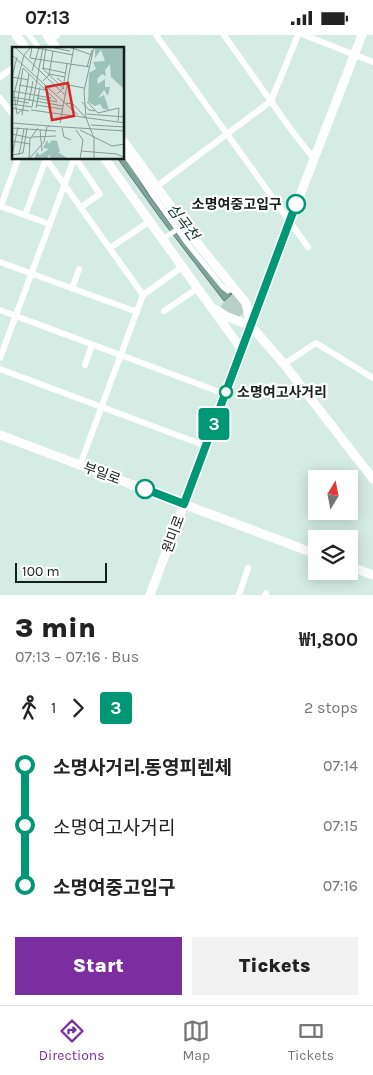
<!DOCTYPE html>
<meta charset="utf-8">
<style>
body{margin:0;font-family:Karla,"Noto Sans KR",sans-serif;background:#f2f2f2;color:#222;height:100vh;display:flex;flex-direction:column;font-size:19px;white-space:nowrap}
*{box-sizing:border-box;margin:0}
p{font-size:16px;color:#767676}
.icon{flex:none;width:28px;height:28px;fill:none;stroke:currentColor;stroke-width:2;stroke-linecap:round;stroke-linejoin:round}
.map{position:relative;height:560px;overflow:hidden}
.details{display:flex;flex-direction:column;background:#fff;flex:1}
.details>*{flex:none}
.badge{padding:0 10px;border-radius:4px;font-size:18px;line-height:32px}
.needle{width:32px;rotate:10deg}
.fabs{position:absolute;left:308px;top:435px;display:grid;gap:10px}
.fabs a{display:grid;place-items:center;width:50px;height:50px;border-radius:0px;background:#fff;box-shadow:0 2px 12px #0003;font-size:25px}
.scale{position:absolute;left:15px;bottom:12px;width:92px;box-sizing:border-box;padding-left:5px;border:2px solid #171f1d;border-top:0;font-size:14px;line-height:18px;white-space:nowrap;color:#171f1d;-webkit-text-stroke:4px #fff;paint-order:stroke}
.map>.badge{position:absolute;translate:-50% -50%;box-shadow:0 0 0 2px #fff}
.legs{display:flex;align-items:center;gap:8px;height:55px;padding:0 15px;font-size:16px}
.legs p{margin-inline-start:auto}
.overview{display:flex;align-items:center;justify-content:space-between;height:85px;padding:0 15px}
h1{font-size:28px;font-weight:800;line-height:38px}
.action{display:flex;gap:10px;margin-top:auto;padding:10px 15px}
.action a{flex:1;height:58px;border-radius:0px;background:#7a2ea0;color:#fff;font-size:20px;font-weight:800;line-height:58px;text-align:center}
.action a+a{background:#f2f2f2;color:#222}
ul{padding:0 15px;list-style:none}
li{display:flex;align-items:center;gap:18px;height:60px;font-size:19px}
li i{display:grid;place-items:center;width:8px;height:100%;margin:0 6px;background:currentColor}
li i::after{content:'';width:12px;height:12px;margin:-6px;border:4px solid;border-radius:50%;background:#fff}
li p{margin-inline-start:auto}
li:first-child i{background:linear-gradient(#0000 50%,currentColor 0)}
li:last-child i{background:linear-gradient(currentColor 50%,#0000 0)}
.status{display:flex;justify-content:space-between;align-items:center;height:35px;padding:0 25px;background:#fff;direction:ltr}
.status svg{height:14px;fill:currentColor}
.dock{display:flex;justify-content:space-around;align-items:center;height:70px;border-top:1px solid #e0e0e0;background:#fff;font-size:14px;color:#767676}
.dock a{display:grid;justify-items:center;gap:2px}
.dock .current{color:#7a2ea0}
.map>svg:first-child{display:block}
.park{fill:#b8d0c8}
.water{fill:#7ea499;stroke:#5f7c74}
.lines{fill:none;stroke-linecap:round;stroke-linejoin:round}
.pedestrian{stroke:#fff;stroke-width:5}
.minor{stroke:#fff;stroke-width:6}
.tertiary{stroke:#fff;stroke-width:9}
.line-1-casing{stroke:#fff;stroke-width:11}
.line-1{stroke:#009775;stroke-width:8}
.stop-1-dot{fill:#fff;stroke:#009775;stroke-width:2.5}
.labels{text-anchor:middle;stroke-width:4.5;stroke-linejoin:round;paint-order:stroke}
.stop-label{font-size:14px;font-weight:bold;fill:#171f1d;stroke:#fff;text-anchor:end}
.street-label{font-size:14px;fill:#171f1d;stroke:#fff}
.water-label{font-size:15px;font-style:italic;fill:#0f342b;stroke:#fff}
.inset-road{fill:none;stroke:#899a95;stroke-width:1}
.view{fill:#d62828;fill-opacity:0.15;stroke:#d62828;stroke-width:2.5}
.inset-edge{fill:none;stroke:#171f1d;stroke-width:2.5}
</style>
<div class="status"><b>07:13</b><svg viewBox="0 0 49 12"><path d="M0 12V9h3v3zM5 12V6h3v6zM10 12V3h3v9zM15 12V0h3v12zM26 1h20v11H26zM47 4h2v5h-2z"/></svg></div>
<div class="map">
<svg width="373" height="560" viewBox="0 0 373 560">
<rect width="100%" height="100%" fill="#d5ece5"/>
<!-- park -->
<polygon class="park" points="232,259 235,260 243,270 244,277 239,282 230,281 221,272 224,266"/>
<!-- water -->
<polygon class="water" points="124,121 151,163 185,209 221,253 232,259 224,266 161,184 118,124 124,124"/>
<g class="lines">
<!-- pedestrian -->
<g class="pedestrian">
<polyline points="29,0 40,14"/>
<polyline points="124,118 187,208 222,251 228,256 231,254"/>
<polyline points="163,204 179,193"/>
</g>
<!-- minor -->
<g class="minor">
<polyline points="156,0 308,212"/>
<polyline points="224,0 292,96 314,124"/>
<polyline points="304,0 373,27"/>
<polyline points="51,5 57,0"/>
<polyline points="0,42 14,32"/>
<polyline points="0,63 14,81"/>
<polyline points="46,124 143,260"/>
<polyline points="76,124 100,159 81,172"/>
<polyline points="156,152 271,66 298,0"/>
<polyline points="0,171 49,189"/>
<polyline points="1,171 18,124"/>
<polyline points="25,180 46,124"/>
<polyline points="110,213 150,186"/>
<polyline points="0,227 137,277"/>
<polyline points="72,254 79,234"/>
<polyline points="0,275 225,359"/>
<polyline points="164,276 198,253"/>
<polyline points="0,323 74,124"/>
<polyline points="284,329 316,308 373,343"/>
<polyline points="85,330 92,310"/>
<polyline points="0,334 206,411"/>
<polyline points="80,430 143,260 182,232"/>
<polyline points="239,560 248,533"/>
<polyline points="265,560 266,558"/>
</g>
<!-- tertiary -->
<g class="tertiary">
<polyline points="16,0 26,14"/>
<polyline points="47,0 57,14"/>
<polyline points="124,107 198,209 246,268 251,291"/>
<polyline points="105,124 242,315"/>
<polyline points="213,273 228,282 251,291 284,329 373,444"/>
<polyline points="0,400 316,519"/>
<polyline points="349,531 373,540"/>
<polyline points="150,560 290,186 362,0"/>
</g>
</g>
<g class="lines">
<!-- line-1 casing -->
<g class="line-1-casing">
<polyline id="line-1" points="145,454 184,469 296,169"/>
</g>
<!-- line-1 -->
<use href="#line-1" class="line-1"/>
</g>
<!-- markers -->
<g class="stop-1-dot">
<circle cx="296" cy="169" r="9"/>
<circle cx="226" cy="357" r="6"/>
<circle cx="145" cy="454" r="9"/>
</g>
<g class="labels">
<!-- stop labels -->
<g class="stop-label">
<text x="282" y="174">소명여중고입구</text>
<text x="237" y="362" text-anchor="start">소명여고사거리</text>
</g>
<!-- street labels -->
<g class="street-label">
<text transform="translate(102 438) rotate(20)" y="5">부일로</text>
<text transform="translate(173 499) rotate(-70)" y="5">원미로</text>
</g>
<!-- water labels -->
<g class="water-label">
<text transform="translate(183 187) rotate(53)" y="5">심곡천</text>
</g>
</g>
<!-- overview -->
<g transform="translate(12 12)">
<rect width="112" height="112" fill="#d5ece5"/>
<path d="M83,0H112V42L99,30L98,17L93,23L94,29L90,27L85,32L86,37L93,32V40H98L96,49L92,43L86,51L92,48L97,63L91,62L88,57L83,59L76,55L77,26L84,22L81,15L93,14L89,3L83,11ZM35,93L37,97L40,93L45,94L48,105H46L56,112H38V107L35,112H22L25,105L28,108L37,102L31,101Z" fill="#9bc2b7"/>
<path class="inset-road" d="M3,0L53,48M20,0L18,11L78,20M20,0L61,8M38,0L58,4M57,0L80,8M0,8L66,68M75,20L80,3M11,21L45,54M30,21L54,26M31,22L52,42M31,22L34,0M20,24L27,1M37,27L53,30M0,30L17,33M0,30L5,10M45,31L52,37L72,41M31,34L37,28L41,4M7,38L33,43M0,44L39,51M45,47L51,41L55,17M1,50L51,59M25,51L45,55M0,53L17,56M17,54L21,34M70,55L77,63L83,64M75,55L86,66L107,61L106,74M54,56L61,57L73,70M0,57L20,60L31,0M5,58L11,21M24,58L50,62M0,61L17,64M24,61L28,40M10,63L5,67L2,47L12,8L19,0M19,63L113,76M75,67L113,70M10,68L17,27M0,76L38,79M48,76L62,0M79,78L113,80M36,79L113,84M0,81L44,84M50,81L52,90L59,93M28,82L30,104M64,83L71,93L68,112M68,83L100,99L113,97M0,87L19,91M20,90L44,89M0,94L18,97M69,104L105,107L113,111M0,108L11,106L15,81M0,108L6,80M7,108L12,82M17,112L32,95L35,79M17,112L18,92L26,81M82,112V91L74,71L72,44L82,0"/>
<path class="view" d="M56,36L62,69L40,73L34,40Z"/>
<rect width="112" height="112" class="inset-edge"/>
</g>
</svg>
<div class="fabs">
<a><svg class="needle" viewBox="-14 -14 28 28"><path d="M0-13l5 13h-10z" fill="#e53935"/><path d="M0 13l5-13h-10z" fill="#767676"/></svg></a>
<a><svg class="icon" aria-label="layers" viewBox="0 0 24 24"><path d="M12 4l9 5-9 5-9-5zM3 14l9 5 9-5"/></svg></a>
</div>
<div class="scale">100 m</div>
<b class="badge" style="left:214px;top:389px;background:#009775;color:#fff">3</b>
</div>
<section class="details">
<div class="overview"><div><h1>3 min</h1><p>07:13 – 07:16 · Bus</p></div><b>₩1,800</b></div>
<div class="legs"><svg class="icon" aria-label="walk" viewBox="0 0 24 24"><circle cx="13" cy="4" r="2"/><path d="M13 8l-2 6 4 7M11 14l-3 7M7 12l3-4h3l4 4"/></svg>1<svg class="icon" aria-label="forward" viewBox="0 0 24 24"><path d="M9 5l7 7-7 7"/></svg><b class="badge" style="background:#009775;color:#fff">3</b><p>2 stops</p></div>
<ul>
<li><i style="color:#009775"></i><b>소명사거리.동영피렌체</b><p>07:14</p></li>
<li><i style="color:#009775"></i><span>소명여고사거리</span><p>07:15</p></li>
<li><i style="color:#009775"></i><b>소명여중고입구</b><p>07:16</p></li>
</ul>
<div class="action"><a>Start</a><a>Tickets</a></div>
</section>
<nav class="dock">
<a class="current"><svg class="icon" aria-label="directions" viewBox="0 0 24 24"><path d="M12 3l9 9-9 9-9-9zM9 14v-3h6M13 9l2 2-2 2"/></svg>Directions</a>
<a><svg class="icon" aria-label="map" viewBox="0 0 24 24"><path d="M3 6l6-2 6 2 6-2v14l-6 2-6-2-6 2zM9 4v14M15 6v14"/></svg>Map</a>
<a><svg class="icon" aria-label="tickets" viewBox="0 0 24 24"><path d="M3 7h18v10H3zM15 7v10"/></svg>Tickets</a>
</nav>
